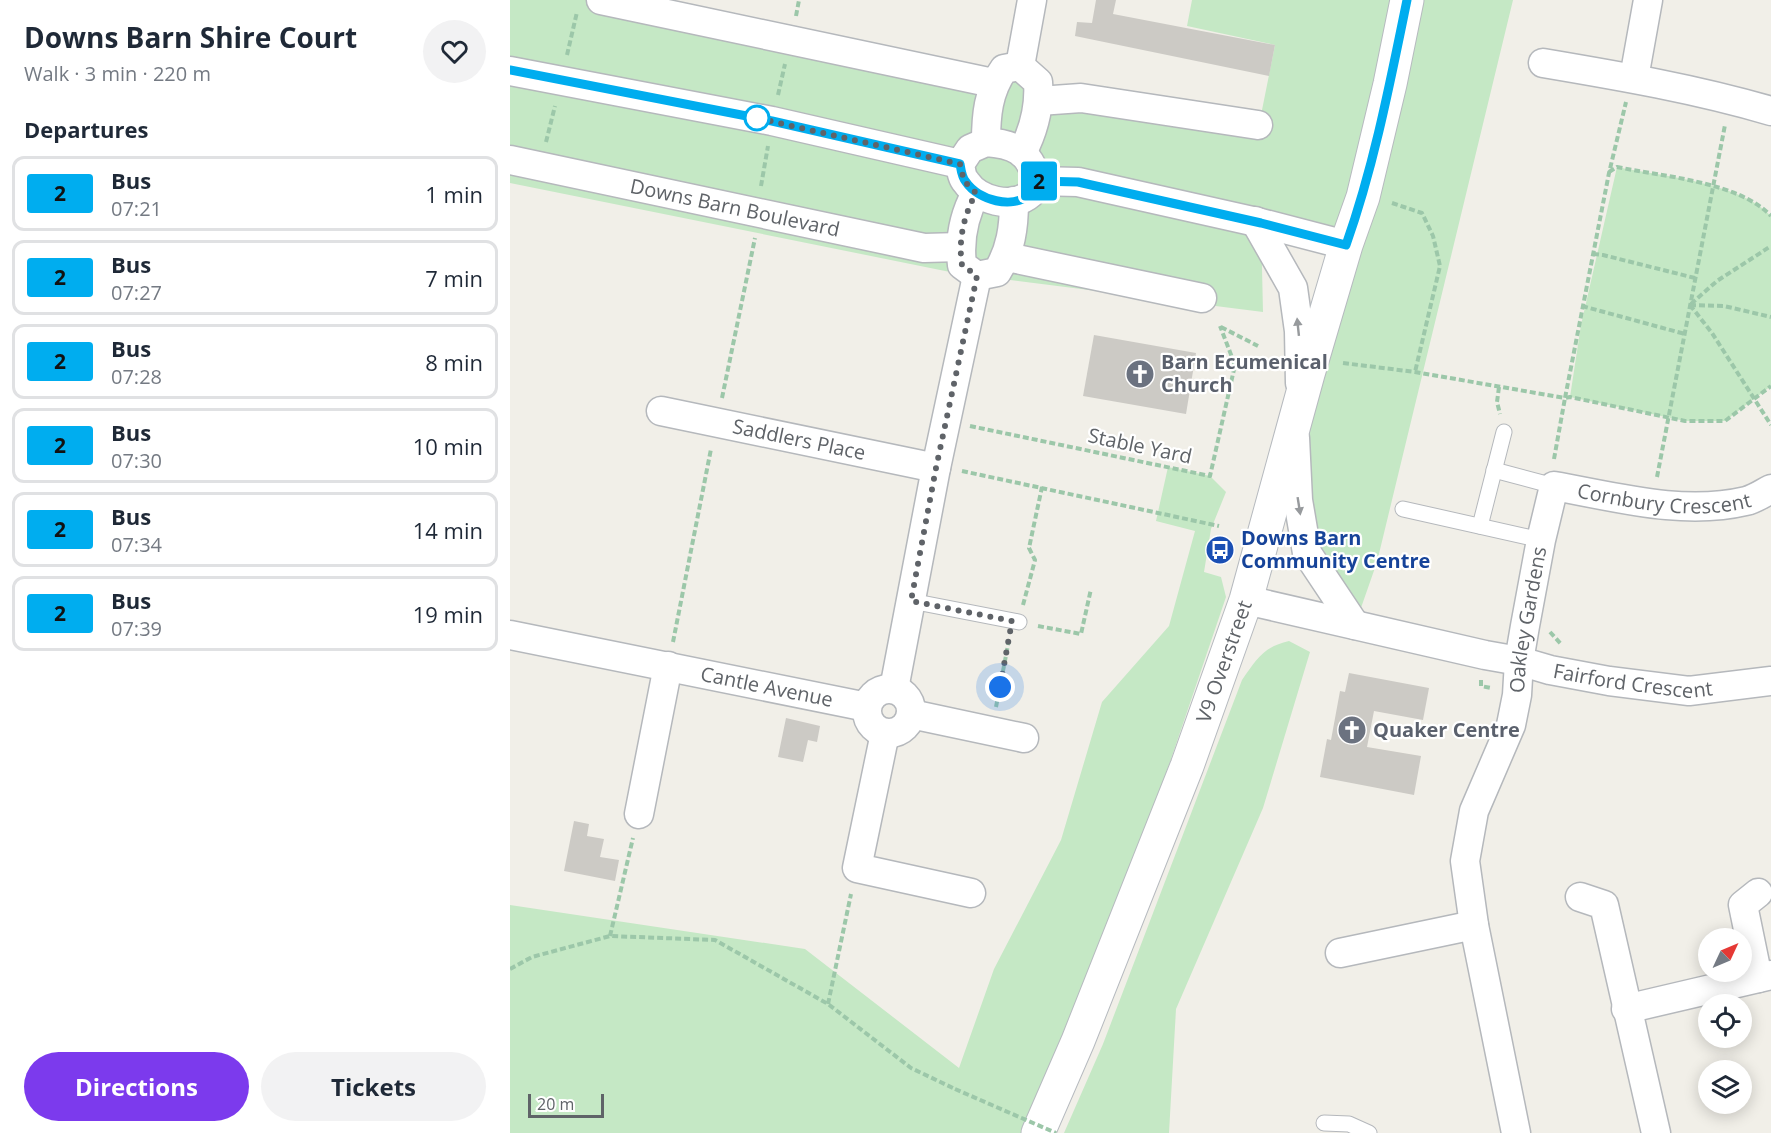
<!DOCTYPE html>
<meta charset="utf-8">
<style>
body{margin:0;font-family:"Open Sans",sans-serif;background:#f2f2f3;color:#1f2937;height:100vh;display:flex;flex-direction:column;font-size:22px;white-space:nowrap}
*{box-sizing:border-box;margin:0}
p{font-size:20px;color:#747a83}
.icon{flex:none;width:33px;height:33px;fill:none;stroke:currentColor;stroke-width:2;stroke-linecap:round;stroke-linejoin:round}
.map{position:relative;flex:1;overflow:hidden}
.details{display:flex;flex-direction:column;background:#fff;width:510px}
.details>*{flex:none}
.badge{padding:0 12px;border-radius:4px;font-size:21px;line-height:39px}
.needle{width:39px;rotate:46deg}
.buttons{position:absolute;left:1188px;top:928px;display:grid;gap:12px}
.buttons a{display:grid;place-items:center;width:54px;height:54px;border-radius:50%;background:#fff;box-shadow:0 3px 15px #0003;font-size:30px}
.scale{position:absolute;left:18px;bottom:15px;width:76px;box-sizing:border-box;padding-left:6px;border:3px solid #5f6368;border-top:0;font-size:16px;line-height:21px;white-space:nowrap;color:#5f6368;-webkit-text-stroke:4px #fff;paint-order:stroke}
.you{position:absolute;width:30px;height:30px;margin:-15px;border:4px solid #fff;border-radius:50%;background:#1a73e8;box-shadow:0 0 0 9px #1a73e833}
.map>.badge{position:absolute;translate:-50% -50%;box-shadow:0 0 0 3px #fff}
h2{padding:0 24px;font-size:22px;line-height:54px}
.round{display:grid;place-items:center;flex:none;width:63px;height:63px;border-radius:32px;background:#f2f2f3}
.head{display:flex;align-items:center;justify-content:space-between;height:102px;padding:0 24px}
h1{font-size:28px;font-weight:700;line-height:45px}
.button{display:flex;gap:12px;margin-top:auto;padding:12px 24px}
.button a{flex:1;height:69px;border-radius:36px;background:#7c3aed;color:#fff;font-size:24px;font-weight:700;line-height:69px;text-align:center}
.button a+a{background:#f2f2f3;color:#1f2937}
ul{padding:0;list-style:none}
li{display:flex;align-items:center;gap:18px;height:75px;margin:0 12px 9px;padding:0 12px;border:3px solid #e0e1e3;border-radius:12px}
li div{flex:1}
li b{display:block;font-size:22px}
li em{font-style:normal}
li .badge{min-width:66px;font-weight:700;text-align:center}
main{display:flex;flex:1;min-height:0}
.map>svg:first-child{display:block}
.green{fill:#c5e8c5}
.building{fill:#cccac5}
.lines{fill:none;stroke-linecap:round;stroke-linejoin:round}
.lane-casing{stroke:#b5b8bc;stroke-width:17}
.street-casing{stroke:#b5b8bc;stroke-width:31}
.secondary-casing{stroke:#b6babf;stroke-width:35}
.path{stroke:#9cc7a9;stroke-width:4;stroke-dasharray:6 3;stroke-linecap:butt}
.lane{stroke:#fff;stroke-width:15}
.street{stroke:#fff;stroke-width:28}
.secondary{stroke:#fff;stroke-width:33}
.path-bridge{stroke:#9cc7a9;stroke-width:4;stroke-dasharray:6 3;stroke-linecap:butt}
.oneway{fill:#979a9d}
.line-casing{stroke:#fff;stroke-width:14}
.line{stroke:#00adef;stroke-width:9}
.walk{stroke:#5f6368;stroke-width:6;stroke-dasharray:0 10.8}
.stop-dot{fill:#fff;stroke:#00adef;stroke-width:3}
.labels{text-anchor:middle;stroke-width:4.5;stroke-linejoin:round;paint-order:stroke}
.street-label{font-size:20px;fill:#5f6368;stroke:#fff}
.worship-label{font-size:20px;font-weight:bold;fill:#5b616d;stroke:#fff;text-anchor:start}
.transit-label{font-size:20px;font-weight:bold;fill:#164399;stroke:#fff;text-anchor:start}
</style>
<main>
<section class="details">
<div class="head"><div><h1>Downs Barn Shire Court</h1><p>Walk · 3 min · 220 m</p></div><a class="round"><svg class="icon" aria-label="heart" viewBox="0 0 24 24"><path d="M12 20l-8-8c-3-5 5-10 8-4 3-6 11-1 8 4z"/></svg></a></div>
<h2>Departures</h2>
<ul>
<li><span class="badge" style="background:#00adef;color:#111">2</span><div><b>Bus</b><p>07:21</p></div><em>1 min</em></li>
<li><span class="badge" style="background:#00adef;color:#111">2</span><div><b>Bus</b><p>07:27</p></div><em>7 min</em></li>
<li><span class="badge" style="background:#00adef;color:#111">2</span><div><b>Bus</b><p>07:28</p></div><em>8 min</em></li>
<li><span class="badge" style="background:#00adef;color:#111">2</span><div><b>Bus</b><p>07:30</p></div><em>10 min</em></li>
<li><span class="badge" style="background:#00adef;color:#111">2</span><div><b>Bus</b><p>07:34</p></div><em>14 min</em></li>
<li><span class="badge" style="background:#00adef;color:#111">2</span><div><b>Bus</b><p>07:39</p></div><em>19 min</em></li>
</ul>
<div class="button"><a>Directions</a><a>Tickets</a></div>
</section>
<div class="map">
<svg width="1261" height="1133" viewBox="0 0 1261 1133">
<rect width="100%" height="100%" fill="#f1efe8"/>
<!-- green -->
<g class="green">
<polygon points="0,0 96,0 175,18 749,125 765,45 677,26 682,0 1003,0 867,562 845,625 797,553 784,427 836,245 751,223 753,312 445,273 0,183"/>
<path d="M1107,167C1150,176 1230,182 1261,216V386L1215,421H1175L1060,397L1071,325Z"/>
<polygon points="658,467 700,476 716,492 701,529 694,572 711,577 716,597 660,762 558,1040 517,1133 0,1133 0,905 295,949 449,1068 484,969 551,840 592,702 659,626 685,531 646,521"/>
<path d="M779,641L800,652L753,808L666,1009L659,1133H554L593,1044L732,680C747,659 753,647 779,641Z"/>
</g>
<!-- building -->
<g class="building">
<polygon points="586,0 606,0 603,14 765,45 759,76 565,36 567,22 582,23"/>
<polygon points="584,335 686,353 676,414 573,396"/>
<polygon points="839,673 919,688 913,720 864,711 857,747 911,756 904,795 810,777 817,739 821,740 830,691 835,692"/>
<polygon points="276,718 310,726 307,742 298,740 293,762 268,757"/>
<polygon points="64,821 79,824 77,836 94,839 90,857 109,860 105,881 54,871"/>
</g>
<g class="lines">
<!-- lane casing -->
<g class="lane-casing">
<g id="lane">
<polyline points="984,470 1044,486"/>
<polyline points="893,509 1031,540"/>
<polyline points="970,526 994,432"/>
<polyline points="401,601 509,622"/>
<polyline points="814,1123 839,1124 859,1133"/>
</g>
</g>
<!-- street casing -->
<g class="street-casing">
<g id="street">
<polyline points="91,0 483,83"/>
<path d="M1033,63C1110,76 1186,89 1261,111"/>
<polyline points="510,66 522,0"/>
<polyline points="0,71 262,121 450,164"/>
<polyline points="1124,78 1138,0"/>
<polyline points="529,101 571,98 748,125"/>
<path d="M476,142C504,144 520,151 527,181C525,185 523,191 520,194C502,210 468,200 456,182C452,178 451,170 450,164L460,149Z"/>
<path d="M476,142C476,116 478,91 494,69L510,66L528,82C530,108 524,130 512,153"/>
<path id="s1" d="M0,160L414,248L450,247"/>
<polyline points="527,181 568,182 751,223 836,245"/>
<path d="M466,193C454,215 449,240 452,265L467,276L487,272C501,250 504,227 504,201"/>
<polyline points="745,221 783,288 789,331 790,383"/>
<polyline points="497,257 692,298"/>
<path id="s2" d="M151,411L426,468"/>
<polyline points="785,438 788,500 797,553 845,625"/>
<path id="s3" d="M736,600L975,655L1009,661L1040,670L1099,681L1179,691L1261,681"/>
<path id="s4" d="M0,635L357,707"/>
<circle cx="379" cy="711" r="22"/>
<polyline points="384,689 426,468 467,276"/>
<polyline points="401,714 514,738"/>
<polyline points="375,733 347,868 461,893"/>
<polyline points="129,814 158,666"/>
<polyline points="1070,897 1094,905 1146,1133"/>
<polyline points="830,953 964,925"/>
<polyline points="1248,978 1233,905 1248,893"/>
<polyline points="1116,1009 1261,975"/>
<path id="s5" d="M1006,1133L964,925L955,861L964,811L1001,725L1007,695L1009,661L1015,626L1031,540L1044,486C1106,497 1173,516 1236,501C1245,499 1253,493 1261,489"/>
</g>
</g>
<!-- secondary casing -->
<g class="secondary-casing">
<g id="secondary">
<path id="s6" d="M528,1133L568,1041L677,766L736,600L798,374L836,245L853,197L880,84L897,0"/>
</g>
</g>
<!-- path -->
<g class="path">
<polyline points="286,16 289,0"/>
<polyline points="57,55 67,12"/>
<polyline points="268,95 275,64"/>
<polyline points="36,142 45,106"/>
<path d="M1099,172L1107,167C1150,176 1230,182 1261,216"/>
<polyline points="251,186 258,146"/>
<polyline points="882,203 912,213 923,236 930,266 905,372"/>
<polyline points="1083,254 1093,255 1185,278"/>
<polyline points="1181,304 1207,281 1261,246"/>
<polyline points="1180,305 1202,333 1261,425"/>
<polyline points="1180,305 1214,306 1261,317"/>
<polyline points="1072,306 1175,334"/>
<polyline points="711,327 748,346"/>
<polyline points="833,363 905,372 1055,398 1099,173 1116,102"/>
<polyline points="989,387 987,402 990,414"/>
<polyline points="212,398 245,238"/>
<polyline points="460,426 700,476 725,365 710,326"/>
<polyline points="1044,459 1055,398 1060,397 1175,421 1215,421 1261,386"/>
<polyline points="452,471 709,526"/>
<polyline points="1147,477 1215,125"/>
<polyline points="513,605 525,560 519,548 532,487"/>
<polyline points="528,626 571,634 581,589"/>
<polyline points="1040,632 1051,644"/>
<polyline points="163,642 201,449"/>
<polyline points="971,680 971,686 981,688"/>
<polyline points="486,707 499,640"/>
<polyline points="100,936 123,838"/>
<polyline points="0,969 22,957 100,936 205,940 318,1004 401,1068 445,1089"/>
<polyline points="318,1004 341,894"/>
</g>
<!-- lane -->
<use href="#lane" class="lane"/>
<!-- street -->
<use href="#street" class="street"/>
<!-- secondary -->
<use href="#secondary" class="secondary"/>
<!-- path-bridge -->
<polyline class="path-bridge" points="445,1089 546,1133"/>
</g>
<!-- one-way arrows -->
<defs><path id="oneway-solid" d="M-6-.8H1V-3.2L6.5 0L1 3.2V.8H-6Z" transform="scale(1.5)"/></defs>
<g class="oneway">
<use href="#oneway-solid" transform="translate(788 327) rotate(-96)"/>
<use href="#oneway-solid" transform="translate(789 506) rotate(81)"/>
</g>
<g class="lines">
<!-- line casing -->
<g class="line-casing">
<path id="line" d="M0,70L262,121L450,164C451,170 452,178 456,182C468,200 503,210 520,194C523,191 525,185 527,181L568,182L751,223L836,245C864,166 880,83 897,0"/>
</g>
<!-- line -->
<use href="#line" class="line"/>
<!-- walk -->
<path class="walk" d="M247,118L238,116L450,164L454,181L466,193C454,215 448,240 452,265L467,276L426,468L401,601L502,621L490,687"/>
</g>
<!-- icons -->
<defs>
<g id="church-disc" transform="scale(1.5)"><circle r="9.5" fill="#6b7280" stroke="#fff"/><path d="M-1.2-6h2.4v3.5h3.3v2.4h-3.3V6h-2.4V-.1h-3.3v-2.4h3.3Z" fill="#fff"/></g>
<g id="bus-disc" transform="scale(1.5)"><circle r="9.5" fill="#1a4fb4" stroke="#fff"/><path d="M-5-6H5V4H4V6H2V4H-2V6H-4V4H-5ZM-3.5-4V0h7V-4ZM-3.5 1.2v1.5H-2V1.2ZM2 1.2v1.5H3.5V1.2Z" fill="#fff"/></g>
</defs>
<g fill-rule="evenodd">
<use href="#church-disc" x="630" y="374"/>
<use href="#bus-disc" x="710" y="550"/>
<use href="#church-disc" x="842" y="730"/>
</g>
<!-- markers -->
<circle class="stop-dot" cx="247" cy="118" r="12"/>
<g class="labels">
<!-- street labels -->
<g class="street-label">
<text dy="7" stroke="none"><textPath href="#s1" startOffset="230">Downs Barn Boulevard</textPath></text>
<text dy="7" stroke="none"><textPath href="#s2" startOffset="141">Saddlers Place</textPath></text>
<text transform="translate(630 446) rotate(12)" y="7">Stable Yard</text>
<text dy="7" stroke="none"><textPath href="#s5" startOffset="776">Cornbury Crescent</textPath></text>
<text dy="7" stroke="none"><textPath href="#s5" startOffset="528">Oakley Gardens</textPath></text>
<text dy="7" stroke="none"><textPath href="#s6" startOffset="507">V9 Overstreet</textPath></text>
<text dy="7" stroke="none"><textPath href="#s3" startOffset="396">Fairford Crescent</textPath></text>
<text dy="7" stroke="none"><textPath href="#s4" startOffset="262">Cantle Avenue</textPath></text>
</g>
<!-- worship labels -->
<g class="worship-label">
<text x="651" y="369">Barn Ecumenical<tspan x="651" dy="23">Church</tspan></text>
<text x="863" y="737">Quaker Centre</text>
</g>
<!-- transit labels -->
<g class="transit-label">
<text x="731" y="545">Downs Barn<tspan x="731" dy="23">Community Centre</tspan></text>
</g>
</g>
</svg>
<div class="buttons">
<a><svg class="needle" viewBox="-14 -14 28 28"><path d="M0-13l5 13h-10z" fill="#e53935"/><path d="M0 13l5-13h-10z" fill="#747a83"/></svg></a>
<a><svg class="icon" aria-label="locate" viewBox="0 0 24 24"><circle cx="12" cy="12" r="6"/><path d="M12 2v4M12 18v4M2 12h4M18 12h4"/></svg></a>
<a><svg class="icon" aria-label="layers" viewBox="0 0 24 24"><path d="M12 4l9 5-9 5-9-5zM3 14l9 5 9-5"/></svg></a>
</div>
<div class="scale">20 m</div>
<div class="you" style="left:490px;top:687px"></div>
<b class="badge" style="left:529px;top:181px;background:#00adef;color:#111">2</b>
</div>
</main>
